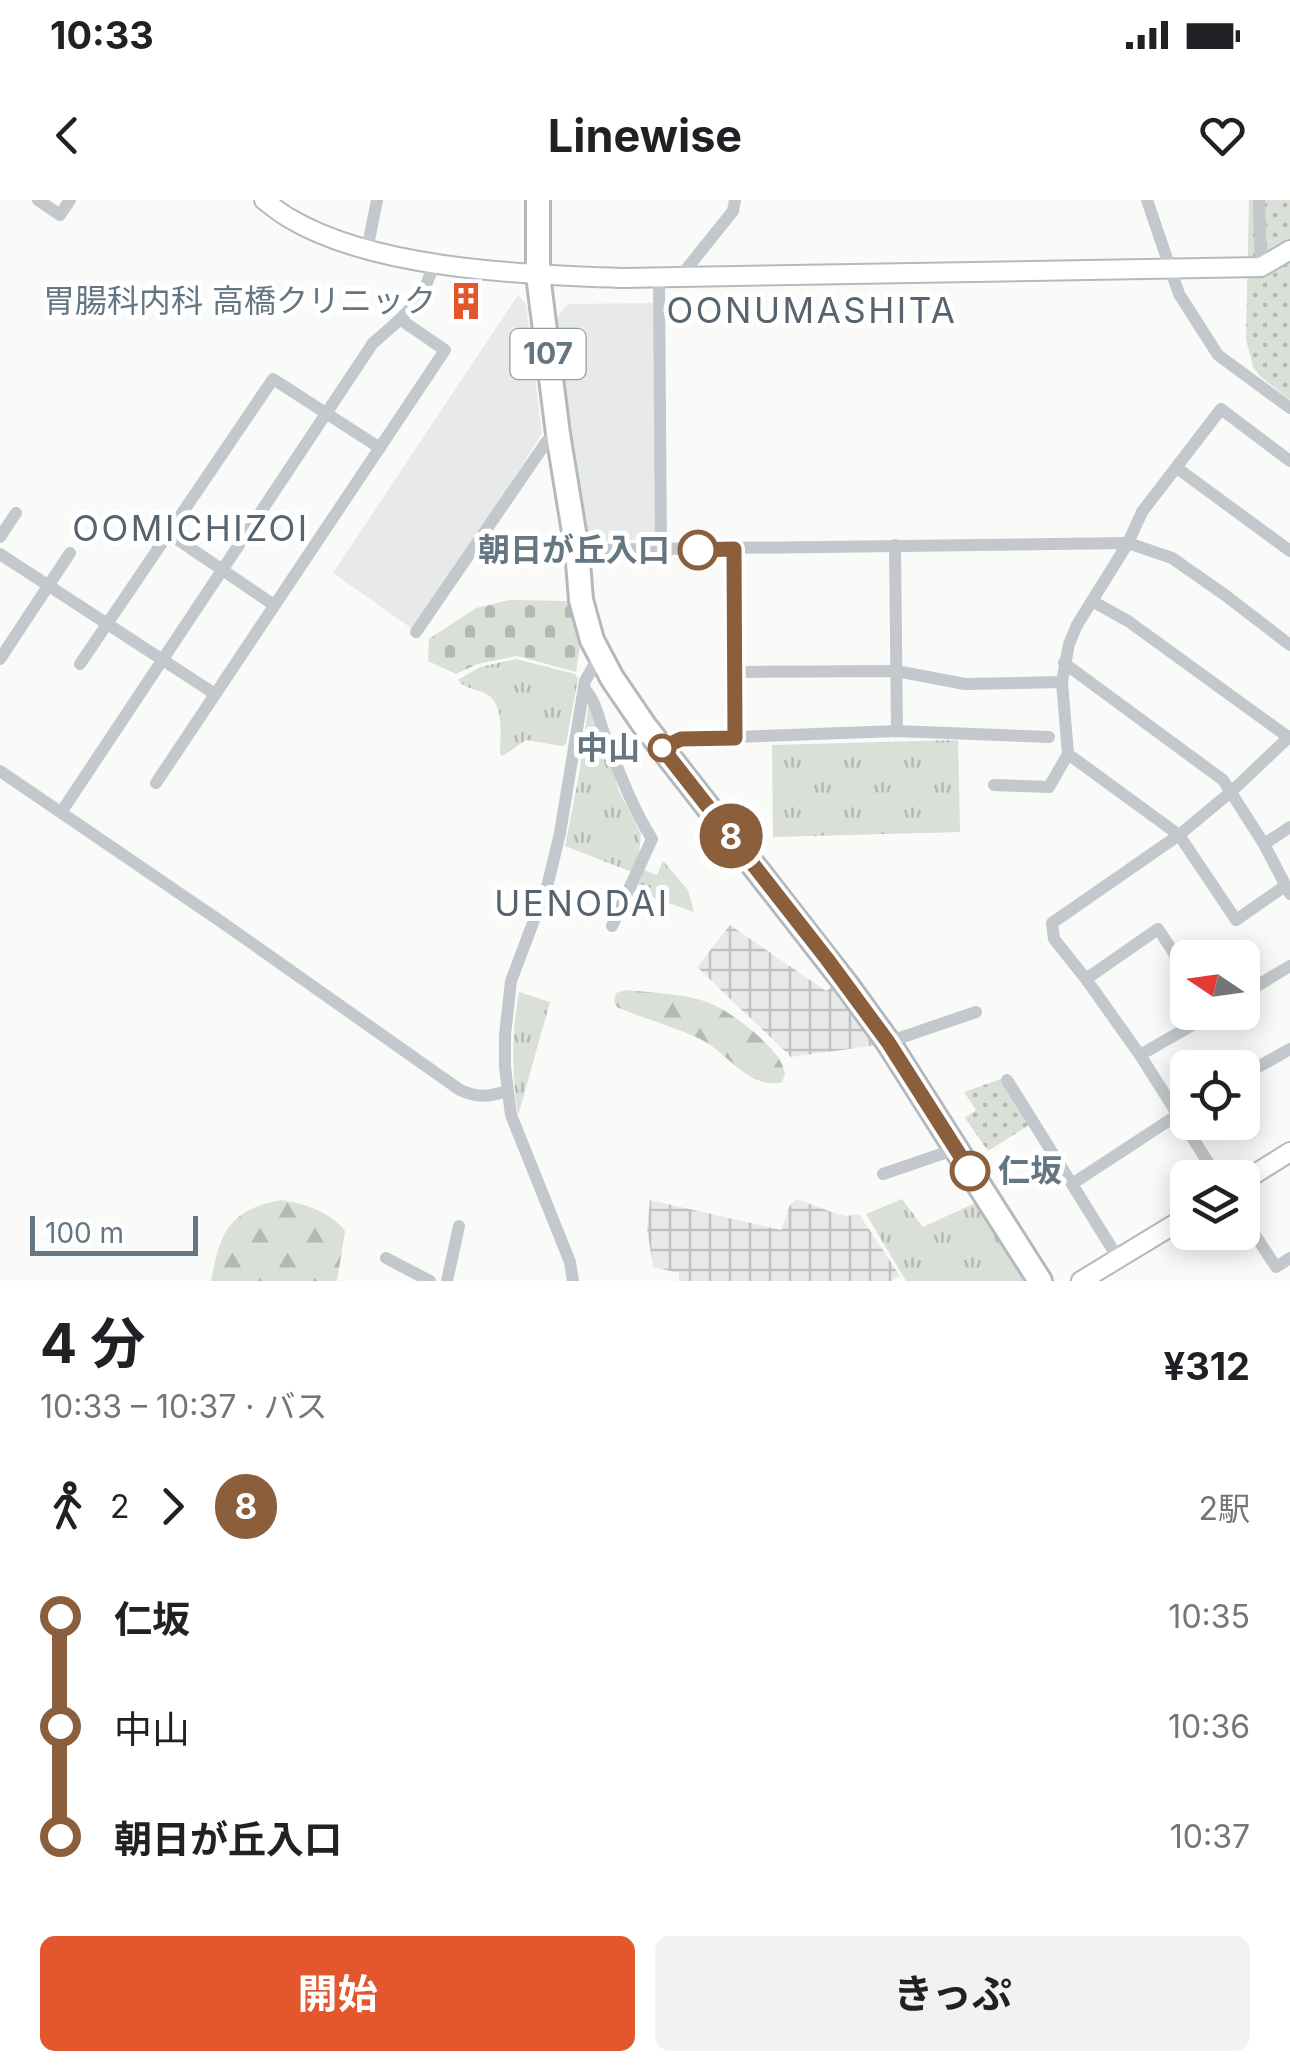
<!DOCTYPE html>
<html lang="ja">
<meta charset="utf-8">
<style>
body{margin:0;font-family:Inter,"Noto Sans JP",sans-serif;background:#f2f2f2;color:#202124;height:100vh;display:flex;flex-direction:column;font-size:38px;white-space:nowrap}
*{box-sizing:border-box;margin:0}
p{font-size:32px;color:#757577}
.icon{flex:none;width:55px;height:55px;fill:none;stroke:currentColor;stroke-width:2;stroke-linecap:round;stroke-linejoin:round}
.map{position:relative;height:1081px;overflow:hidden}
.sheet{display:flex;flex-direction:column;background:#fff;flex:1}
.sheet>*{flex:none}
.badge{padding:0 20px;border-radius:32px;font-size:35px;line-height:65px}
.needle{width:65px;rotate:283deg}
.controls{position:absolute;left:1170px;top:740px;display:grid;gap:20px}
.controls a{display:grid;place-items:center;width:90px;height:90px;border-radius:15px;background:#fff;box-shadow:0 5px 25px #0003;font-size:50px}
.scale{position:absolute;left:30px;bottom:25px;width:168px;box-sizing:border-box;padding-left:10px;border:5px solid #657683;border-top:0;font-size:28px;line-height:35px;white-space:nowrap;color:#657683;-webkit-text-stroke:8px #fff;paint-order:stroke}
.map>.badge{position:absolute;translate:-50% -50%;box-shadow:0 0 0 5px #fff}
.legs{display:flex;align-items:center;gap:15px;height:110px;padding:0 40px;font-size:32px}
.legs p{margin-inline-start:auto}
.summary{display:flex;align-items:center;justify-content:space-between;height:170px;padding:0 40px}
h1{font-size:55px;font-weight:700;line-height:75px}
.action{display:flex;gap:20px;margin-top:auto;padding:20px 40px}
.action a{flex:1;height:115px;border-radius:15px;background:#e4572e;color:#fff;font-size:40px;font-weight:700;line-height:115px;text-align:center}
.action a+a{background:#f2f2f2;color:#202124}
ul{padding:0 40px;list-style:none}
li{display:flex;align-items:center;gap:35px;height:110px;font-size:38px}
li i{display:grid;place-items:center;width:15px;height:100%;margin:0 12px;background:currentColor}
li i::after{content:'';width:25px;height:25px;margin:-12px;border:8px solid;border-radius:50%;background:#fff}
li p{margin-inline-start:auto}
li:first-child i{background:linear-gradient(#0000 50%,currentColor 0)}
li:last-child i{background:linear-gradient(currentColor 50%,#0000 0)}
.status{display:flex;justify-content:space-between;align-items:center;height:70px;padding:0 50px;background:#fff;direction:ltr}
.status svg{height:28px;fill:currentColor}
header{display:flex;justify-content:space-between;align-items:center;height:130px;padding:0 40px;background:#fff;font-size:45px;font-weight:700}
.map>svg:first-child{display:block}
.built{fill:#e8e9e9}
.industrial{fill:url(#industrial-grid)}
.grass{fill:url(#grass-tufts)}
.forest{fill:url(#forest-firs)}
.cemetery{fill:url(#cemetery-stones)}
.park{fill:url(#park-dots)}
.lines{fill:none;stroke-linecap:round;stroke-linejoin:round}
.secondary-casing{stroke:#b3babf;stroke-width:22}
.highway-casing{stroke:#b4b9bd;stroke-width:28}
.street{stroke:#c3c8cc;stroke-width:12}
.secondary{stroke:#fff;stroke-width:18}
.highway{stroke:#fff;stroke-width:22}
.line-1-casing{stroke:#fff;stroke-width:22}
.line-1{stroke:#8b5e3c;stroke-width:15}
.stop-1-dot{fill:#fff;stroke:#8b5e3c;stroke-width:5}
.labels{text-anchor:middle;stroke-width:10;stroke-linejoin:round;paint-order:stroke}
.shield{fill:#fff;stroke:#939fa8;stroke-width:2.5}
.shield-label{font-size:30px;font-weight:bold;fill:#657683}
.poi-label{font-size:32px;fill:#657683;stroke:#fff;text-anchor:end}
.stop-label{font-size:32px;font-weight:bold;fill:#657683;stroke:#fff;text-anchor:end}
.neighbourhood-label{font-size:35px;letter-spacing:2.5px;fill:#57646e;stroke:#fff}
</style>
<div class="status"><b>10:33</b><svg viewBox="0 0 49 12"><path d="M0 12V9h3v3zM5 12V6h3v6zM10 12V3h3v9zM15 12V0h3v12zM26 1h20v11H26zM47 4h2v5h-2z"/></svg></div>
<header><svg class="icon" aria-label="back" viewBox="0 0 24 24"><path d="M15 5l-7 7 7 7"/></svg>Linewise<svg class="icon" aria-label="heart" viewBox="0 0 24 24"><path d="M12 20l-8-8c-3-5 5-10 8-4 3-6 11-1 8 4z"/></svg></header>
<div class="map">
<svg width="1290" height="1081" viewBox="0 0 1290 1081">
<defs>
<pattern id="industrial-grid" width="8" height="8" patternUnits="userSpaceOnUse" patternTransform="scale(2.5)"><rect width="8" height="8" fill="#e8e9e9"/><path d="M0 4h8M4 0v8" fill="none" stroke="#c0c1c2"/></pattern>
<pattern id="grass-tufts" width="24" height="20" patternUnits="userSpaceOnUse" patternTransform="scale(2.5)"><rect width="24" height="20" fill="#dadfd7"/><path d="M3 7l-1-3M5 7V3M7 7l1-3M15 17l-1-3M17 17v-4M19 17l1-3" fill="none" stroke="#b4b9b4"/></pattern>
<pattern id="forest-firs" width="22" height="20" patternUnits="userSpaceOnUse" patternTransform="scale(2.5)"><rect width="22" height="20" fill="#dadfd7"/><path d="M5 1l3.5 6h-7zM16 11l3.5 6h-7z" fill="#b4b9b4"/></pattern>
<pattern id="cemetery-stones" width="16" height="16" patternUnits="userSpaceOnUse" patternTransform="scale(2.5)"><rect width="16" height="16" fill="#dadfd7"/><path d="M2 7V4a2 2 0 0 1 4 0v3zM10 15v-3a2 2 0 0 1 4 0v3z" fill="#b4b9b4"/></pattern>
<pattern id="park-dots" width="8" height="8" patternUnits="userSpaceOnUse" patternTransform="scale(2.5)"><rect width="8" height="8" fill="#dadfd7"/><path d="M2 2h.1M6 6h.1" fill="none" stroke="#b4b9b4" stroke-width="1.8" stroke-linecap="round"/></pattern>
</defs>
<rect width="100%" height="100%" fill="#fafaf8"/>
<!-- built -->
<g class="built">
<polygon points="518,95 526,104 542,233 488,321 411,428 333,373"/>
<polygon points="655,103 656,338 588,343 554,121 568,104"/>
</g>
<!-- industrial -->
<g class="industrial">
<polygon points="730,725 826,791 832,787 878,845 791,857 697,767"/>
<polygon points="797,999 837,1014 847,1016 859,1014 900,1076 891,1081 679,1081 679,1073 653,1067 647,1028 650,1000 781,1030 790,1005"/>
</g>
<!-- grass -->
<g class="grass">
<path d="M516,459L575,474L578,479L566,544L562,546L526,540L503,556L500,554C500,536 505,503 486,494C476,488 466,490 458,480L480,467Z"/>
<polygon points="589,500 612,563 618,589 641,634 639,655 632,672 565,646 579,575"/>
<polygon points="958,540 960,632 773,637 772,545"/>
<polygon points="663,661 688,690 694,712 632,690 642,669 657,675"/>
<path d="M519,792L550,802L518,916C512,873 511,835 519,792Z"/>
<polygon points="902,999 923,1027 977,1002 1024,1068 1025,1081 906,1081 866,1014"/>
</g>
<!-- forest -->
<g class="forest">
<path d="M625,790C652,793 678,793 704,801C726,807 776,845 783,867C786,875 785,874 782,882C750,891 726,851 700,839C673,826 644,819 617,807L614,801L616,793Z"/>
<path d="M281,1000C303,1003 331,1012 345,1031L337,1081H211C220,1032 229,1010 281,1000Z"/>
</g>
<!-- cemetery -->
<polygon class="cemetery" points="510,400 568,401 580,447 576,472 517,456 477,464 456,474 428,461 429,439 476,408"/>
<!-- park -->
<g class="park">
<polygon points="1249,0 1290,0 1290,200 1261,177 1253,167 1246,139"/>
<polygon points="1001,879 1029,925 988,951 965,918 976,910 964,892"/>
</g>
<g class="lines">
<!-- secondary casing -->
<g class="secondary-casing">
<g id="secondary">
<path d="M264,0C272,6 280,13 289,18C376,70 523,74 623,78L1261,67L1290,50"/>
<polyline points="1242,982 1290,952"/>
<polyline points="1081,1081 1188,1016"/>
</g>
</g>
<!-- highway casing -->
<g class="highway-casing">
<polyline id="highway" points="538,0 538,75 558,234 577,350 581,400 592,440 612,478 644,525 846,784 888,842 1040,1081"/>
</g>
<!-- street -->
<g class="street">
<polyline points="38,0 60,15 70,0"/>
<polyline points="1147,0 1179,94 1218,155 1290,208"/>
<polyline points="1259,0 1261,67"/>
<polyline points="367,50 377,0"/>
<polyline points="680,77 733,11 735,0"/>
<polyline points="659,78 661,350"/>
<polyline points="1177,268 1290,351"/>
<polyline points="168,333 274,405"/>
<polyline points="0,337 16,313"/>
<polyline points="895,345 897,531"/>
<polyline points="735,349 735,537 897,531 1049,537"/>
<polyline points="577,350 1128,343 1172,358 1225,395 1290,445"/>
<polyline points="0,354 215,494"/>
<polyline points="1092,401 1128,421 1288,537"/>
<polyline points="416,432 547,241 558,234"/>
<polyline points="0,459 70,353"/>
<polyline points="1064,463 1223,580 1264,644 1290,694"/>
<polyline points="80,464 273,179 380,248"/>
<polyline points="736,472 896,471 965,484 1062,482"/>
<path d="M584,488C597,502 599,521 606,539C620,574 632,607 652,639L612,726"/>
<polyline points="662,548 681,539 735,537"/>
<polyline points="1068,554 1179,635 1236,720 1285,686"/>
<path d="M0,571L223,723L460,890C478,898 488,897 507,891"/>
<polyline points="156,583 445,150 401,120"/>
<polyline points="994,585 1049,587 1068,554 1062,482 1069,444 1077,425 1128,343 1142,312 1221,209 1290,261"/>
<path d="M62,611L373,143C400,120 427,99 433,63"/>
<polyline points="1264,644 1290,627"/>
<polyline points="1086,779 1158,729 1188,774"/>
<polyline points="1242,795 1290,766"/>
<polyline points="888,842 976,812"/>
<polyline points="1140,855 1215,812"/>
<polyline points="1242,876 1290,849"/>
<polyline points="1007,880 1118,1058"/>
<polyline points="883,974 956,949"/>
<polyline points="1218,978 1140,855 1086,779 1054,739 1052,723 1179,635 1232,591 1290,536"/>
<polyline points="1072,984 1188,908"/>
<polyline points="1242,1015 1276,1067 1290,1058"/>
<polyline points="386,1058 430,1081"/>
<polyline points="447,1081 459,1026"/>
<polyline points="573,1081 570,1062 511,915 505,867 505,835 511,781 548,683 560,633 585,481 600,455"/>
</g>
<!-- secondary -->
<use href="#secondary" class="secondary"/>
<!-- highway -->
<use href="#highway" class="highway"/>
</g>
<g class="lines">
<!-- line-1 casing -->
<g class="line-1-casing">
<polyline id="line-1" points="698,350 734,349 735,538 681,539 662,548 827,759 888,842 970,971"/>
</g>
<!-- line-1 -->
<use href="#line-1" class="line-1"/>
</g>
<!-- icons -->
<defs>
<g id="building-bare" transform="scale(3)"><path d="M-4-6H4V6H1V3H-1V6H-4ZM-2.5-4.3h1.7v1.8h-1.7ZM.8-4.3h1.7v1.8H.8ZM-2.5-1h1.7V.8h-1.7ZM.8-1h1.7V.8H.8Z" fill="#e4572e" stroke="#fff" stroke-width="2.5" paint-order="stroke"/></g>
</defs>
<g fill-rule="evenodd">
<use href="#building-bare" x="466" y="101"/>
</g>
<!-- markers -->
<g class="stop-1-dot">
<circle cx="698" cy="350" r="18"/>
<circle cx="662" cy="548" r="12"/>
<circle cx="970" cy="971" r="18"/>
</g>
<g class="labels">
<!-- shield labels -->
<rect class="shield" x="510.5" y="129" width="75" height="50" rx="8"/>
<g class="shield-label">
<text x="548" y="164">107</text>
</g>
<!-- poi labels -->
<g class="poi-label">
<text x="436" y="112">胃腸科内科 高橋クリニック</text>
</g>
<!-- stop labels -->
<g class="stop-label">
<text x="670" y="361">朝日が丘入口</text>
<text x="640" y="559">中山</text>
<text x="998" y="982" text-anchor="start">仁坂</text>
</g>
<!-- neighbourhood labels -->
<g class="neighbourhood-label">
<text x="812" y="123">OONUMASHITA</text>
<text x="191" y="341">OOMICHIZOI</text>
<text x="582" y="716">UENODAI</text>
</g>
</g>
</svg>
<div class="controls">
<a><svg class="needle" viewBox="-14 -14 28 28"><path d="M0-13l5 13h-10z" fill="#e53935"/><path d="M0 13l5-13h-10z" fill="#757577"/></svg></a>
<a><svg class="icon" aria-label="locate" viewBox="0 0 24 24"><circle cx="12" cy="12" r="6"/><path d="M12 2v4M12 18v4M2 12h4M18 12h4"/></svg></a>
<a><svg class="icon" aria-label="layers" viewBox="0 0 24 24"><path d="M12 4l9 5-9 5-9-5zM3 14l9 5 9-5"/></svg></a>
</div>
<div class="scale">100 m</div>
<b class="badge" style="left:731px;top:636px;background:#8b5e3c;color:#fff">8</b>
</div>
<section class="sheet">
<div class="summary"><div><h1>4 分</h1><p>10:33 – 10:37 · バス</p></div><b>¥312</b></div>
<div class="legs"><svg class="icon" aria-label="walk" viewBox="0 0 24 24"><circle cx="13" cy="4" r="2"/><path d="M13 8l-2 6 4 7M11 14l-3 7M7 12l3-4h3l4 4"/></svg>2<svg class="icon" aria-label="forward" viewBox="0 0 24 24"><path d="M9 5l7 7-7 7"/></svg><b class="badge" style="background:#8b5e3c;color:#fff">8</b><p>2駅</p></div>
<ul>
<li><i style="color:#8b5e3c"></i><b>仁坂</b><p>10:35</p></li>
<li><i style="color:#8b5e3c"></i><span>中山</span><p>10:36</p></li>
<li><i style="color:#8b5e3c"></i><b>朝日が丘入口</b><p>10:37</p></li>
</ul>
<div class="action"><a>開始</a><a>きっぷ</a></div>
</section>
